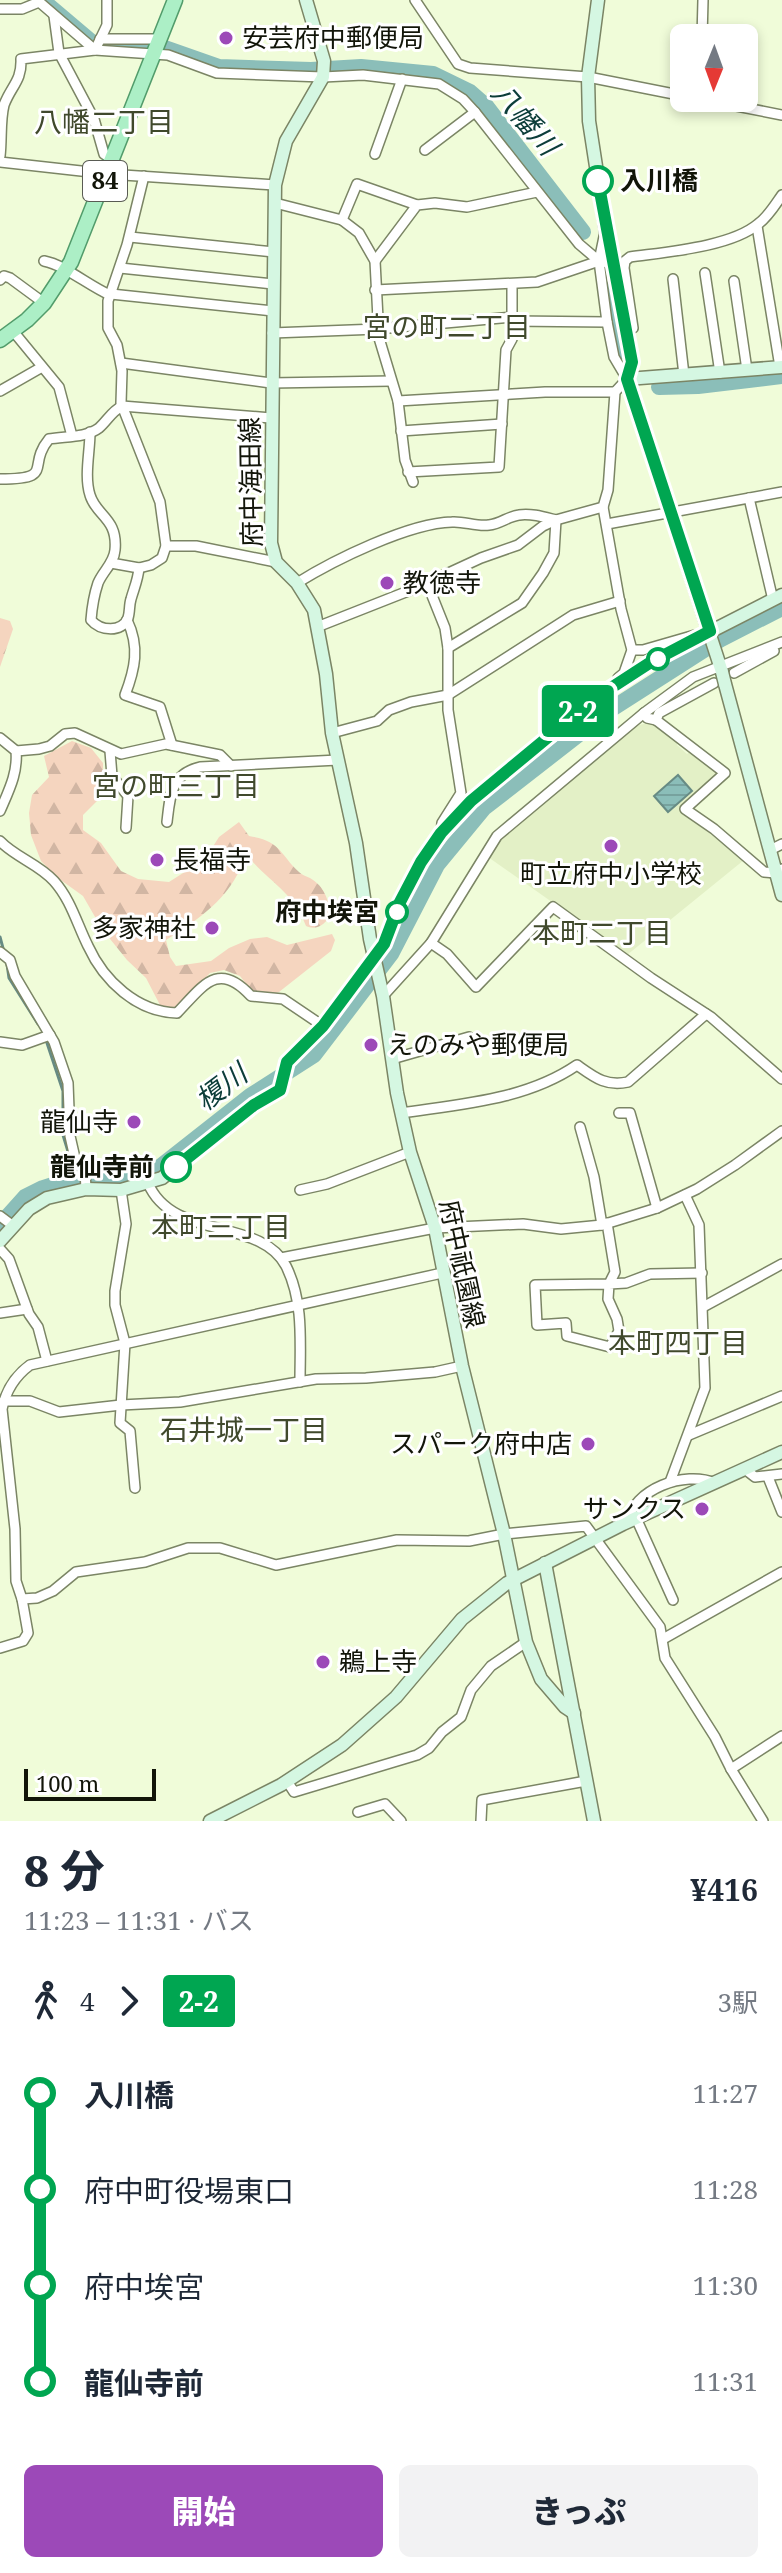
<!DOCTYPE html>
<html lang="ja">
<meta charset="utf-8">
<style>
body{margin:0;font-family:"Noto Serif","Noto Sans JP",serif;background:#f2f2f3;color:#1f2937;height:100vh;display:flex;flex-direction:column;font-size:30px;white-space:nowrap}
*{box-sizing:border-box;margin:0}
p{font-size:26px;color:#747a83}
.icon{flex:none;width:44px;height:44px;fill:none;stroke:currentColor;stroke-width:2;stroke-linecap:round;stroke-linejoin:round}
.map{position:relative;height:1821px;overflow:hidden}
.details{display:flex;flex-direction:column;background:#fff;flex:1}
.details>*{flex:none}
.badge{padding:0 16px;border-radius:6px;font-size:28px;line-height:52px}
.needle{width:52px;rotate:181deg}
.fabs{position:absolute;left:670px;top:24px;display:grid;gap:16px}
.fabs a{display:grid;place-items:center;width:88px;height:88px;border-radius:12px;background:#fff;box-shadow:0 4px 12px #0003;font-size:40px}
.scale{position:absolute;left:24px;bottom:20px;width:132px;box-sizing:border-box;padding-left:8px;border:4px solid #121509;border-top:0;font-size:22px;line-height:28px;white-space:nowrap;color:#121509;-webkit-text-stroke:6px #fff;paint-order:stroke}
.map>.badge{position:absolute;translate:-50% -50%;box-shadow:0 0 0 4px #fff}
.legs{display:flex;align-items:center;gap:12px;height:88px;padding:0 24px;font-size:26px}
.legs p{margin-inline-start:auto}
.overview{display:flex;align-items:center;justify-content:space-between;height:136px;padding:0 24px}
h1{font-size:44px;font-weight:800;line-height:60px}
.action{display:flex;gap:16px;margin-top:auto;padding:16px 24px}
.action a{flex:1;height:92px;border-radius:12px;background:#9c49b8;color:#fff;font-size:32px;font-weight:800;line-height:92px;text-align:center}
.action a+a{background:#f2f2f3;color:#1f2937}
ul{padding:0 24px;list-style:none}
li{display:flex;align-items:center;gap:28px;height:96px;font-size:30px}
li i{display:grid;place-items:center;width:12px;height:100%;margin:0 10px;background:currentColor}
li i::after{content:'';width:20px;height:20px;margin:-10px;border:6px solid;border-radius:50%;background:#fff}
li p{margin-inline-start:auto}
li:first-child i{background:linear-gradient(#0000 50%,currentColor 0)}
li:last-child i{background:linear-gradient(currentColor 50%,#0000 0)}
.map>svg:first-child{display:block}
.built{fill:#e3f0c6}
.forest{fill:url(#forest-firs)}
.water{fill:url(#water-rules);stroke:#678b84;stroke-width:2}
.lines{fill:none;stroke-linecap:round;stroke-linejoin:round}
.stream{stroke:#678b84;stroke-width:3}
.river{stroke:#8bbeb9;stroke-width:16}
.street-casing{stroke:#7b8565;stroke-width:12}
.secondary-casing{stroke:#7b8565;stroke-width:15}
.primary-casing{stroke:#529c6b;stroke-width:17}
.street{stroke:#fff;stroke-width:9}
.secondary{stroke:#d5f7e2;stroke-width:12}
.primary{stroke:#acefc6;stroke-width:14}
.secondary-bridge-casing{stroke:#7b8565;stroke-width:15;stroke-linecap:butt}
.secondary-bridge{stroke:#d5f7e2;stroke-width:12}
.line-1-casing{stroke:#fff;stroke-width:18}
.line-1{stroke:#00a651;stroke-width:12}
.poi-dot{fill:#9c49b8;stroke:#fff;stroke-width:3}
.stop-1-dot{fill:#fff;stroke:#00a651;stroke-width:4}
.labels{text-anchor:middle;stroke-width:6;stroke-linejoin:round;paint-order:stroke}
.shield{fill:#fff;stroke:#595b53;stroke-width:2}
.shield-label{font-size:24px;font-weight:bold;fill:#121509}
.poi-label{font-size:26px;fill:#121509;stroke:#fff;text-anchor:start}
.stop-label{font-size:26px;font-weight:bold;fill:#121509;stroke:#fff;text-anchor:end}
.street-label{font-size:26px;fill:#121509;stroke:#fff}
.water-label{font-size:28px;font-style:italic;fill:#0c3d39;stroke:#fff}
.neighbourhood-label{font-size:28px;fill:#40492c;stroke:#fff}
</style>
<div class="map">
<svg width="782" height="1821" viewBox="0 0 782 1821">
<defs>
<pattern id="forest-firs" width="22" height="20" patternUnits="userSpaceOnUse" patternTransform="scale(2)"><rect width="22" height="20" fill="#f5d5bf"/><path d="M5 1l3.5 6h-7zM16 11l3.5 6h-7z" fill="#d1b6a3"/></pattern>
<pattern id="water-rules" width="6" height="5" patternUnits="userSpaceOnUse" patternTransform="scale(2)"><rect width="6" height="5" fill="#8bbeb9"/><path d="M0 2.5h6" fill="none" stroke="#77a29e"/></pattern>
</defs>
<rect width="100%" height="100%" fill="#f0fcd9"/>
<!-- built -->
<polygon class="built" points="653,722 677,739 677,745 687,754 692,750 718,773 718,777 680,811 744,860 627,955 488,857 502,835 639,725"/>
<!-- forest -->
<g class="forest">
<polygon points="0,618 10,621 13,629 0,667"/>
<path d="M72,741L91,748L103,763V782L99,799L83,815V830L101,843L121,871L138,879L169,882L205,859L219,837L239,822L249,836C281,841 279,853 299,872C302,875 306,876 310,878C325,887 328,899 331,915C325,924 317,931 306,926C295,895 273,884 252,861L243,862C230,898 198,920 166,940L170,957L176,966L211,961L229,948L250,939L267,937L287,945L332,934L335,940L331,951L279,992L267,996L253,993L240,976L224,970L210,973L179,1006L171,1009L160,1005L146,978L127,960L102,929L83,896L58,878L41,861L31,835L29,813L32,795L49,777L44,756Z"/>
</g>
<!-- water -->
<polygon class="water" points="678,775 692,791 668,812 654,796"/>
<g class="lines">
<!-- stream -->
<g class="stream">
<polyline points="0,937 4,952"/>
<polyline points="7,964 9,978 38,1024"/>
<polyline points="45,1037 63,1091 63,1135 70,1158 81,1178"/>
</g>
<!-- river -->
<g class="river">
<polyline points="49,6 94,44 162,47 219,67 311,70 361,67 433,74 470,92 486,106 583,232"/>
<polyline points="611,289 622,351"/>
<polyline points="659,387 698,386 782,376"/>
<polyline points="0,1225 25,1197 43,1188 71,1179 131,1178 156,1170 250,1096 314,1055 391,954 437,865 484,808 610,710 721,639 782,608"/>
</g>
<!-- street casing -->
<g class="street-casing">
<g id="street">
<polyline points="37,0 95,50 168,55 217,73 323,77 363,75 439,84 463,99 475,112 579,244 599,261"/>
<polyline points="415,0 458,64 470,68 588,77 684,96"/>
<polyline points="0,9 22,9 39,2"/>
<polyline points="54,16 59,53 94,119 104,154 113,160"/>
<polyline points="702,38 703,0"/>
<polyline points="100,39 160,39"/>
<polyline points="695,98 782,115"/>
<polyline points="425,150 475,112"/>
<polyline points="375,154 402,79"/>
<path d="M0,156C2,139 0,121 4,105C11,86 22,81 21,59L95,50L107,25V0"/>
<polyline points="0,162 108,174 275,185"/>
<polyline points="275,203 342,220 359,233 375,261 379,338 398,401 405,460 413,482"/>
<polyline points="342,220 357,184 417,205"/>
<polyline points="757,226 780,367"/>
<polyline points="605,232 599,261 607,322 614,357 627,379"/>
<polyline points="130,237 274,252"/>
<path d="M44,261C65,265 89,286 110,295"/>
<polyline points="375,261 417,205 435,203 467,207 537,192"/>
<polyline points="120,268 273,284"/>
<polyline points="705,273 720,373"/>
<polyline points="673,279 684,375"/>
<polyline points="0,280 4,276 10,278 44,303"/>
<polyline points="734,281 747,370"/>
<polyline points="375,290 537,282 599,261 615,265"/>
<polyline points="111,294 273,311"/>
<polyline points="512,321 607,322"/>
<polyline points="13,331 59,387 72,436"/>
<path d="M626,331L633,328L624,268L625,261L630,257C665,252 731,247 758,224C768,217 775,205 782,195"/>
<polyline points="272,333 378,329 512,317"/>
<polyline points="121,363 271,383 391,381"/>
<polyline points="0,391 42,367"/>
<polyline points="398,401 545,392 615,392"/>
<polyline points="401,431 502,424"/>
<path d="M90,432C90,452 84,476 90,495C96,516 118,518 115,550C114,563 103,571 98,583C94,595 92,607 91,620C100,631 122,633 128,618C130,612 129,605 131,599C134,588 138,580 139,568"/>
<polyline points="408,472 499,467 506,350 512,339 512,284"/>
<path d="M0,479C56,479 26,467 49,439C64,436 86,438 99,428C108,420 111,412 122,406L271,418"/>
<polyline points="749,498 773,600"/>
<polyline points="603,507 621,609 632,650 624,673 618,678"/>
<polyline points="607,524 782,492"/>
<polyline points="166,546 196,546 276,562"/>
<polyline points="111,563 139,568 151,565 162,558 166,546 160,502 121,403 122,371 117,345 108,328 108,301 127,245 144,176"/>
<path d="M297,583C334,560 409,523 452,522C464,521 477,527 489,525C500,524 509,516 519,515C531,513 544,517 556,520"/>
<polyline points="427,583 445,628 448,648 448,710 461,793 442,823 441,833"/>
<path d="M127,620C140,647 135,669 125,695L160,707L172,745"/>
<polyline points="317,627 416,588 481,558 518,545 543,526 556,520 603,507 608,490 615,392 627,379 632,362 615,265 606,231"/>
<polyline points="448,648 522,603 543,573 554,553 556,520"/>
<polyline points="632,650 643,650 695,635"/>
<polyline points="734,673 774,651"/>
<polyline points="714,683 659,713 656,720 725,773 685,809 714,829 764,872 776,873 782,869"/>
<polyline points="656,720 647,718 644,713 693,677 782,642"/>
<polyline points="332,733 377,721 389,710 411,702 448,695 573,615 620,601"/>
<path d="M0,738L16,751C18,773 9,790 0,811"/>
<polyline points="16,751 39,749 50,746 65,734 75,733 121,754 166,744 220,755 231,766"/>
<polyline points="110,751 112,776 128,796 126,828"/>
<path d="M167,822C170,795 171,774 200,767L338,760"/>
<path d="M0,841C15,857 39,864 54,881C71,900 77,924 88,946C104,981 137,1012 177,1013C203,986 218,960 251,996L283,999L323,1026"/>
<polyline points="770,850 782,844"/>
<polyline points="431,943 447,954 476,987 553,907 651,978 711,1017 782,1079"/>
<polyline points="0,952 10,960 15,976 54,1042 68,1083 70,1136 75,1158 85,1171 86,1189"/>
<polyline points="383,996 431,943 497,836 644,713"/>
<polyline points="0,1042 22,1045 50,1035"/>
<polyline points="392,1059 469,1037"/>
<path d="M401,1113C461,1104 526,1100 577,1065C594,1077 606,1087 628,1082L706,1014"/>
<polyline points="619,1113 630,1113 657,1208"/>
<polyline points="580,1127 594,1177 602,1225"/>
<path d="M148,1183C172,1241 261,1217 286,1266C304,1302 300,1343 300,1382"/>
<polyline points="121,1190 126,1224 115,1291 115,1305 125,1343 120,1423 130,1431 135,1488"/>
<polyline points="300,1190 327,1184 410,1152"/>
<polyline points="0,1216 12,1225"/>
<polyline points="607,1223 615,1272 609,1284 608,1299 617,1319 619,1331 610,1347 567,1336 566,1323 537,1325 535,1285 609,1284 626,1283 650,1274 702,1273"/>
<polyline points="0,1249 9,1259 29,1314 38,1327 47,1361"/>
<polyline points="281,1258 435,1228 523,1224 561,1229 602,1225 657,1208 697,1189 735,1165 782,1131"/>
<polyline points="703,1307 782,1264"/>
<polyline points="0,1313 27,1309"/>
<polyline points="4,1401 30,1401 59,1412 121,1405 180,1402 316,1379 366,1378 435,1372 462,1366"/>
<polyline points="689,1435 782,1396"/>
<polyline points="746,1470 755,1477 782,1474"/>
<polyline points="768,1477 782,1512"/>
<polyline points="670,1482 705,1388 699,1225 685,1195"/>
<polyline points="636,1518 673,1600"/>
<path d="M627,1523C633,1489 685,1470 715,1483"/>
<polyline points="22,1599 37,1598 53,1591 76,1572 145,1562 188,1548 220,1548 276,1565 397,1540 469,1541 504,1534 586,1526 660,1627 665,1658 715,1737 731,1769 763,1821"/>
<polyline points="663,1639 782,1572"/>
<path d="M0,1648L23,1641L28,1633L22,1599L16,1581L15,1529L2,1409C6,1390 15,1376 30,1365L442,1273"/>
<polyline points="731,1769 782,1736"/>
<polyline points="287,1781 294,1792 417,1755 429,1748 442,1732 461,1717 471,1690 491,1666 526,1642"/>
<polyline points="358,1812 385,1804 401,1821"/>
<polyline points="481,1821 482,1800 586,1781"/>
</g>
</g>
<!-- secondary casing -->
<g class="secondary-casing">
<g id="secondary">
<polyline points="306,0 324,61 323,77 286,141 275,185 271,543 276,562 297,583 314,610 326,674 332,733 356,843 370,939 383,996 397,1093 410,1152 435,1228 462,1366 504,1534 526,1642 541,1679 565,1707 574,1713"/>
<polyline points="598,0 588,77 589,121 606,231"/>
<polyline points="722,672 627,379 782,367"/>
<polyline points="725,684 782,895"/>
<polyline points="0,1241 29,1209 47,1198 86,1189 121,1190 162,1178 254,1105 280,1090 287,1062 323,1026 384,944 400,902 421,862 441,833 471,801 594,699 651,662 782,595"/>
<polyline points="545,1563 594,1821"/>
<polyline points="210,1821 281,1785 342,1745 396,1697 462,1619 507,1583 623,1524 782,1452"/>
</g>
</g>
<!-- primary casing -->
<g class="primary-casing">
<polyline id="primary" points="0,340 27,320 44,303 71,262 175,0"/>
</g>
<!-- street -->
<use href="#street" class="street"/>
<!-- secondary -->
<use href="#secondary" class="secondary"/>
<!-- primary -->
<use href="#primary" class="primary"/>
<!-- secondary-bridge casing -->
<g class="secondary-bridge-casing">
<polyline id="secondary-bridge" points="722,672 725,684"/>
</g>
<!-- secondary-bridge -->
<use href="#secondary-bridge" class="secondary-bridge"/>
</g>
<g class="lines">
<!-- line-1 casing -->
<g class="line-1-casing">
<polyline id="line-1" points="176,1167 254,1105 280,1090 287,1062 323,1026 384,944 400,902 421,862 441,833 471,801 594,699 651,662 710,631 627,379 632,362 598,181"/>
</g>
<!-- line-1 -->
<use href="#line-1" class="line-1"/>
</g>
<!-- markers -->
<g class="poi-dot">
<circle cx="226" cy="38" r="8"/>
<circle cx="387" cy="583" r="8"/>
<circle cx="611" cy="846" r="8"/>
<circle cx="157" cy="860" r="8"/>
<circle cx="212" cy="928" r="8"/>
<circle cx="371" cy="1045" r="8"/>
<circle cx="134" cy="1122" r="8"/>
<circle cx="588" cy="1444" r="8"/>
<circle cx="702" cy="1509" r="8"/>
<circle cx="323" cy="1662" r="8"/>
</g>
<g class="stop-1-dot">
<circle cx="598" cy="181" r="14"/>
<circle cx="658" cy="659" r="10"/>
<circle cx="397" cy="912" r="10"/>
<circle cx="176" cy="1167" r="14"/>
</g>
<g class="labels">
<!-- shield labels -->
<rect class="shield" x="83" y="161" width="44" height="40" rx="6"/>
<g class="shield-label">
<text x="105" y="189">84</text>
</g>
<!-- poi labels -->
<g class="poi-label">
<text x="242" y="47">安芸府中郵便局</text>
<text x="403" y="592">教徳寺</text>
<text x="173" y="869">長福寺</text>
<text x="611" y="883" text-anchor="middle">町立府中小学校</text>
<text x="196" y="937" text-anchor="end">多家神社</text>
<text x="387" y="1054">えのみや郵便局</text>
<text x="118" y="1131" text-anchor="end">龍仙寺</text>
<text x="572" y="1453" text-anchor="end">スパーク府中店</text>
<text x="686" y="1518" text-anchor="end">サンクス</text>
<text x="339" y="1671">鵜上寺</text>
</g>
<!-- stop labels -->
<g class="stop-label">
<text x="620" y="190" text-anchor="start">入川橋</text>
<text x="379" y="921">府中埃宮</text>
<text x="154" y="1176">龍仙寺前</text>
</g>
<!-- street labels -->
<g class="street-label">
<text transform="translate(251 482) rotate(-91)" y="9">府中海田線</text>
<text transform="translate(462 1264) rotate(78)" y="9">府中祇園線</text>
</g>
<!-- water labels -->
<g class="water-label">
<text transform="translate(525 119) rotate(49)" y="10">八幡川</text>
<text transform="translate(221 1087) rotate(-37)" y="10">榎川</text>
</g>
<!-- neighbourhood labels -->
<g class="neighbourhood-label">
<text x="104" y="132">八幡二丁目</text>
<text x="447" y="337">宮の町二丁目</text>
<text x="176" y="796">宮の町三丁目</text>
<text x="602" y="943">本町二丁目</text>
<text x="221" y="1237">本町三丁目</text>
<text x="678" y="1353">本町四丁目</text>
<text x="244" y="1440">石井城一丁目</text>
</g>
</g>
</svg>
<div class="fabs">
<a><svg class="needle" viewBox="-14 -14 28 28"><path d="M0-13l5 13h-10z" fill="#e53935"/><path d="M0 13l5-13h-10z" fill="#747a83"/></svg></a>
</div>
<div class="scale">100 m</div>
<b class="badge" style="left:578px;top:711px;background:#00a651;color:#fff">2-2</b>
</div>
<section class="details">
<div class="overview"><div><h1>8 分</h1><p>11:23 – 11:31 · バス</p></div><b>¥416</b></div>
<div class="legs"><svg class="icon" aria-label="walk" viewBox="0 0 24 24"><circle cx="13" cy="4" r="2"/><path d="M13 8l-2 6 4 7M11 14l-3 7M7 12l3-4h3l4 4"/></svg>4<svg class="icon" aria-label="forward" viewBox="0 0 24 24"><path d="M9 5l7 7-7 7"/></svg><b class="badge" style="background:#00a651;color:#fff">2-2</b><p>3駅</p></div>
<ul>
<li><i style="color:#00a651"></i><b>入川橋</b><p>11:27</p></li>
<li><i style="color:#00a651"></i><span>府中町役場東口</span><p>11:28</p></li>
<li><i style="color:#00a651"></i><span>府中埃宮</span><p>11:30</p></li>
<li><i style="color:#00a651"></i><b>龍仙寺前</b><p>11:31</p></li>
</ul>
<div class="action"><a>開始</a><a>きっぷ</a></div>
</section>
